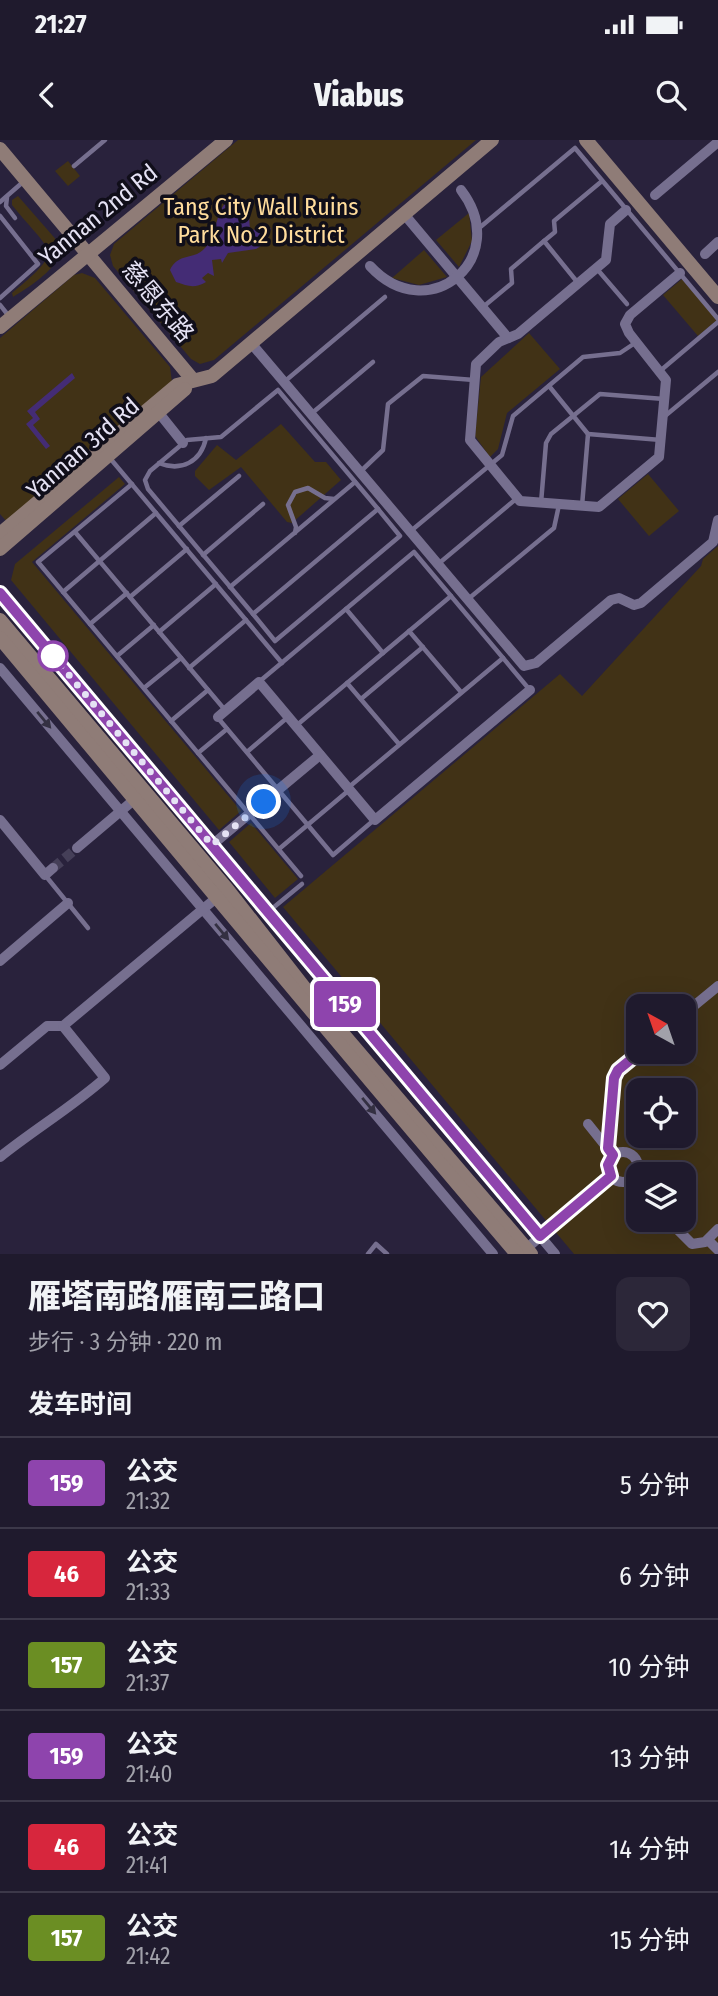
<!DOCTYPE html>
<html lang="zh">
<meta charset="utf-8">
<style>
body{margin:0;font-family:"Fira Sans Condensed","Noto Sans SC",sans-serif;background:#2c2739;color:#f1f3f6;height:100vh;display:flex;flex-direction:column;font-size:26px;white-space:nowrap}
*{box-sizing:border-box;margin:0}
p{font-size:23px;color:#a1a1aa}
.icon{flex:none;width:38px;height:38px;fill:none;stroke:currentColor;stroke-width:2;stroke-linecap:round;stroke-linejoin:round}
.map{position:relative;height:1114px;overflow:hidden}
.details{display:flex;flex-direction:column;background:#1f1a2d;flex:1}
.details>*{flex:none}
.badge{padding:0 14px;border-radius:5px;font-size:24px;line-height:46px}
.needle{width:46px;rotate:320deg}
.buttons{position:absolute;left:626px;top:854px;display:grid;gap:14px}
.buttons a{display:grid;place-items:center;width:70px;height:70px;border-radius:14px;background:#1f1a2d;box-shadow:0 7px 28px #0002,0 0 0 2px #3c3849;font-size:35px}
.you{position:absolute;width:35px;height:35px;margin:-18px;border:5px solid #fff;border-radius:50%;background:#1a73e8;box-shadow:0 0 0 10px #1a73e833}
.map>.badge{position:absolute;translate:-50% -50%;box-shadow:0 0 0 4px #fff}
h2{padding:0 28px;font-size:26px;line-height:63px}
.round{display:grid;place-items:center;flex:none;width:74px;height:74px;border-radius:14px;background:#2c2739}
.overview{display:flex;align-items:center;justify-content:space-between;height:119px;padding:0 28px}
h1{font-size:33px;font-weight:800;line-height:52px}
ul{padding:0;list-style:none}
li{display:flex;align-items:center;gap:21px;height:91px;padding:0 28px;border-top:2px solid #3c3849}
li div{flex:1}
li b{display:block;font-size:26px}
li em{font-style:normal}
li .badge{min-width:77px;font-weight:700;text-align:center}
.status{display:flex;justify-content:space-between;align-items:center;height:49px;padding:0 35px;background:#1f1a2d;direction:ltr}
.status svg{height:19px;fill:currentColor}
header{display:flex;justify-content:space-between;align-items:center;height:91px;padding:0 28px;background:#1f1a2d;font-size:32px;font-weight:800}
.map>svg:first-child{display:block}
.green{fill:#413216;fill-rule:evenodd}
.water{fill:#442c75}
.lines{fill:none;stroke-linecap:round;stroke-linejoin:round}
.street-tunnel{stroke:#453f58;stroke-width:10;stroke-dasharray:10 5;stroke-linecap:butt}
.lane{stroke:#766f8f;stroke-width:4.5}
.street{stroke:#766f8f;stroke-width:10}
.secondary{stroke:#8f7c77;stroke-width:14}
.oneway{fill:#343042}
.line-casing{stroke:#fff;stroke-width:16}
.line{stroke:#8e44ad;stroke-width:10}
.walk{stroke:#e5e2f4;stroke-width:7;stroke-dasharray:0 12.6}
.stop-dot{fill:#fff;stroke:#8e44ad;stroke-width:3.5}
.labels{text-anchor:middle;stroke-width:7;stroke-linejoin:round;paint-order:stroke}
.park-label{font-size:24px;fill:#ffdc9c;stroke:#100e19}
.street-label{font-size:24px;fill:#e5e2f4;stroke:#100e19}
</style>
<div class="status"><b>21:27</b><svg viewBox="0 0 49 12"><path d="M0 12V9h3v3zM5 12V6h3v6zM10 12V3h3v9zM15 12V0h3v12zM26 1h20v11H26zM47 4h2v5h-2z"/></svg></div>
<header><svg class="icon" aria-label="back" viewBox="0 0 24 24"><path d="M15 5l-7 7 7 7"/></svg>Viabus<svg class="icon" aria-label="search" viewBox="0 0 24 24"><circle cx="10" cy="10" r="6"/><path d="M15 15l6 6"/></svg></header>
<div class="map">
<svg width="718" height="1114" viewBox="0 0 718 1114">
<rect width="100%" height="100%" fill="#29223c"/>
<!-- green -->
<g class="green">
<polygon points="238,0 476,0 214,220 200,224 191,219 113,126 110,115 114,104"/>
<polygon points="68,21 80,36 68,46 55,31"/>
<path d="M18,56L59,103C67,124 29,147 13,157L12,153C66,108 52,115 12,65V60Z"/>
<polygon points="469,73 472,101 459,127 436,100"/>
<polygon points="424,110 447,137 419,145 392,138"/>
<polygon points="82,133 95,138 170,227 172,242 7,382 0,374 0,198 74,135"/>
<polygon points="682,139 717,180 698,196 663,155"/>
<polygon points="529,193 560,229 507,273 498,309 490,317 475,296 481,237"/>
<polygon points="281,284 315,322 326,322 341,340 292,383 287,382 241,327 209,350 195,336 195,331 217,305 236,320"/>
<polygon points="648,334 679,371 649,396 618,359"/>
<polygon points="119,337 125,344 32,422 241,671 219,690 11,440 15,424"/>
<path d="M718,406V1114H574L283,767L560,534L582,556L701,426L703,419ZM639,866H684V912H639ZM639,950H684V996H639ZM639,1034H684V1080H639Z"/>
<polygon points="251,683 298,739 275,758 229,702"/>
</g>
<!-- water -->
<g class="water">
<path d="M229,59L230,71H226L227,78L249,76L250,90L271,88L266,103L256,109L228,113L222,123L221,119L212,120L214,136L208,133L202,138L206,142C194,149 188,146 176,142L170,130C178,113 192,120 203,110C219,96 213,73 229,59Z"/>
<polygon points="72,233 75,238 35,272 40,279 33,285 50,306 46,309 26,284 33,278 27,271"/>
</g>
<g class="lines">
<!-- street-tunnel -->
<polyline class="street-tunnel" points="53,728 77,708"/>
<!-- lane -->
<g class="lane">
<polyline points="74,26 105,0"/>
<polyline points="7,57 6,66 15,78"/>
<polyline points="0,62 23,42"/>
<polyline points="0,76 38,124 0,158"/>
<polyline points="478,89 575,8 718,179"/>
<polyline points="544,101 555,92 554,81 602,41"/>
<polyline points="597,129 627,164"/>
<polyline points="0,165 8,175"/>
<polyline points="483,167 512,143 511,129 544,101 578,143"/>
<polyline points="660,231 718,182"/>
<polyline points="284,242 385,157"/>
<polyline points="549,246 588,294"/>
<polygon points="278,250 378,369 253,474 148,349 145,340 150,331 187,300 221,297"/>
<polyline points="311,274 373,222"/>
<polyline points="665,276 718,232"/>
<polyline points="109,317 282,523"/>
<path d="M159,323C181,332 201,322 206,298"/>
<polyline points="360,332 383,310 388,264 423,236 474,240"/>
<polyline points="132,344 38,422 301,736"/>
<polyline points="541,363 546,303 551,294 600,254 664,259"/>
<polyline points="582,366 588,294 661,300"/>
<polyline points="179,386 239,336"/>
<polyline points="412,390 502,315 513,276 583,217 620,213 635,203"/>
<polyline points="75,392 225,570"/>
<polyline points="295,393 296,387 288,365 295,352 308,348 325,358 334,359"/>
<polyline points="203,415 263,364"/>
<polyline points="437,425 516,359"/>
<polyline points="230,447 355,342"/>
<polyline points="63,452 156,373"/>
<polyline points="130,457 187,409"/>
<polyline points="467,460 554,388 559,365"/>
<polyline points="346,469 383,513"/>
<polyline points="253,474 275,501 400,396 378,369"/>
<polyline points="90,484 127,453"/>
<polyline points="409,491 461,552"/>
<polyline points="159,492 216,444"/>
<polyline points="117,516 154,485"/>
<polyline points="189,528 246,480"/>
<polyline points="260,541 414,412 529,549"/>
<polyline points="347,543 399,604"/>
<polyline points="144,548 181,518"/>
<polyline points="361,559 423,507"/>
<polyline points="218,578 333,715 374,680"/>
<polyline points="171,581 208,550"/>
<polyline points="297,585 451,456"/>
<polyline points="247,612 288,577"/>
<polyline points="198,613 227,589"/>
<polyline points="349,647 503,518"/>
<polyline points="279,709 348,651"/>
<polyline points="45,735 88,788"/>
<polyline points="268,772 302,744"/>
<polyline points="368,1114 376,1104 387,1114"/>
</g>
<!-- street -->
<g class="street">
<polyline points="655,55 718,2"/>
<polyline points="626,70 610,84 606,120 518,194 499,202 476,224 470,300 520,361 599,367 659,317 666,240 629,193 625,184 630,175 680,133"/>
<polyline points="404,74 508,198"/>
<polyline points="705,114 718,102"/>
<path d="M370,126C428,189 513,118 461,50"/>
<polyline points="251,203 524,526 536,523 611,460 619,458 634,465 641,463 713,402 718,380"/>
<polyline points="159,273 183,303"/>
<polyline points="0,453 555,1114"/>
<polyline points="0,528 493,1114"/>
<polyline points="218,577 259,542 375,680 530,550"/>
<polyline points="0,680 45,735 53,728"/>
<polyline points="212,705 320,615"/>
<polyline points="77,708 135,659"/>
<polyline points="0,821 68,763"/>
<polyline points="684,874 718,846"/>
<polyline points="0,925 47,886 63,886 221,754"/>
<polyline points="588,984 608,1009"/>
<polyline points="608,1008 614,938 618,930 640,912"/>
<circle cx="623" cy="1027" r="15"/>
<path d="M0,1017C35,989 72,967 105,938L63,886"/>
<polyline points="668,1080 692,1104 705,1102 718,1089"/>
<polyline points="708,1100 718,1110"/>
<polyline points="527,1108 611,1036"/>
</g>
<!-- secondary -->
<g class="secondary">
<polyline points="586,0 718,157"/>
<polyline points="0,9 193,240"/>
<polyline points="0,187 226,0"/>
<polyline points="0,394 177,245 212,236 492,0"/>
<polyline points="0,409 185,249"/>
<polyline points="0,480 227,749 314,860 531,1114"/>
<path d="M0,498C172,704 343,910 517,1114"/>
</g>
</g>
<!-- one-way arrows -->
<defs><path id="oneway-solid" d="M-6-.8H1V-3.2L6.5 0L1 3.2V.8H-6Z" transform="scale(1.75)"/></defs>
<g class="oneway">
<use href="#oneway-solid" transform="translate(44 580) rotate(50)"/>
<use href="#oneway-solid" transform="translate(222 792) rotate(50)"/>
<use href="#oneway-solid" transform="translate(369 966) rotate(50)"/>
</g>
<g class="lines">
<!-- line casing -->
<g class="line-casing">
<polyline id="line" points="0,453 540,1096 611,1036 608,1025 613,1015 608,1008 614,938 618,930 640,912"/>
</g>
<!-- line -->
<use href="#line" class="line"/>
<!-- walk -->
<polyline class="walk" points="53,516 212,705 264,662"/>
</g>
<!-- markers -->
<circle class="stop-dot" cx="53" cy="516" r="14"/>
<g class="labels">
<!-- park labels -->
<g class="park-label">
<text x="261" y="75">Tang City Wall Ruins<tspan x="261" dy="28">Park No.2 District</tspan></text>
</g>
<!-- street labels -->
<g class="street-label">
<text transform="translate(98 75) rotate(-39)" y="8">Yannan 2nd Rd</text>
<text transform="translate(158 162) rotate(50)" y="8">慈恩东路</text>
<text transform="translate(83 308) rotate(-41)" y="8">Yannan 3rd Rd</text>
</g>
</g>
</svg>
<div class="buttons">
<a><svg class="needle" viewBox="-14 -14 28 28"><path d="M0-13l5 13h-10z" fill="#e53935"/><path d="M0 13l5-13h-10z" fill="#a1a1aa"/></svg></a>
<a><svg class="icon" aria-label="locate" viewBox="0 0 24 24"><circle cx="12" cy="12" r="6"/><path d="M12 2v4M12 18v4M2 12h4M18 12h4"/></svg></a>
<a><svg class="icon" aria-label="layers" viewBox="0 0 24 24"><path d="M12 4l9 5-9 5-9-5zM3 14l9 5 9-5"/></svg></a>
</div>
<div class="you" style="left:264px;top:662px"></div>
<b class="badge" style="left:345px;top:864px;background:#8e44ad;color:#fff">159</b>
</div>
<section class="details">
<div class="overview"><div><h1>雁塔南路雁南三路口</h1><p>步行 · 3 分钟 · 220 m</p></div><a class="round"><svg class="icon" aria-label="heart" viewBox="0 0 24 24"><path d="M12 20l-8-8c-3-5 5-10 8-4 3-6 11-1 8 4z"/></svg></a></div>
<h2>发车时间</h2>
<ul>
<li><span class="badge" style="background:#8e44ad;color:#fff">159</span><div><b>公交</b><p>21:32</p></div><em>5 分钟</em></li>
<li><span class="badge" style="background:#d7263d;color:#fff">46</span><div><b>公交</b><p>21:33</p></div><em>6 分钟</em></li>
<li><span class="badge" style="background:#6b8e23;color:#fff">157</span><div><b>公交</b><p>21:37</p></div><em>10 分钟</em></li>
<li><span class="badge" style="background:#8e44ad;color:#fff">159</span><div><b>公交</b><p>21:40</p></div><em>13 分钟</em></li>
<li><span class="badge" style="background:#d7263d;color:#fff">46</span><div><b>公交</b><p>21:41</p></div><em>14 分钟</em></li>
<li><span class="badge" style="background:#6b8e23;color:#fff">157</span><div><b>公交</b><p>21:42</p></div><em>15 分钟</em></li>
</ul>
</section>
